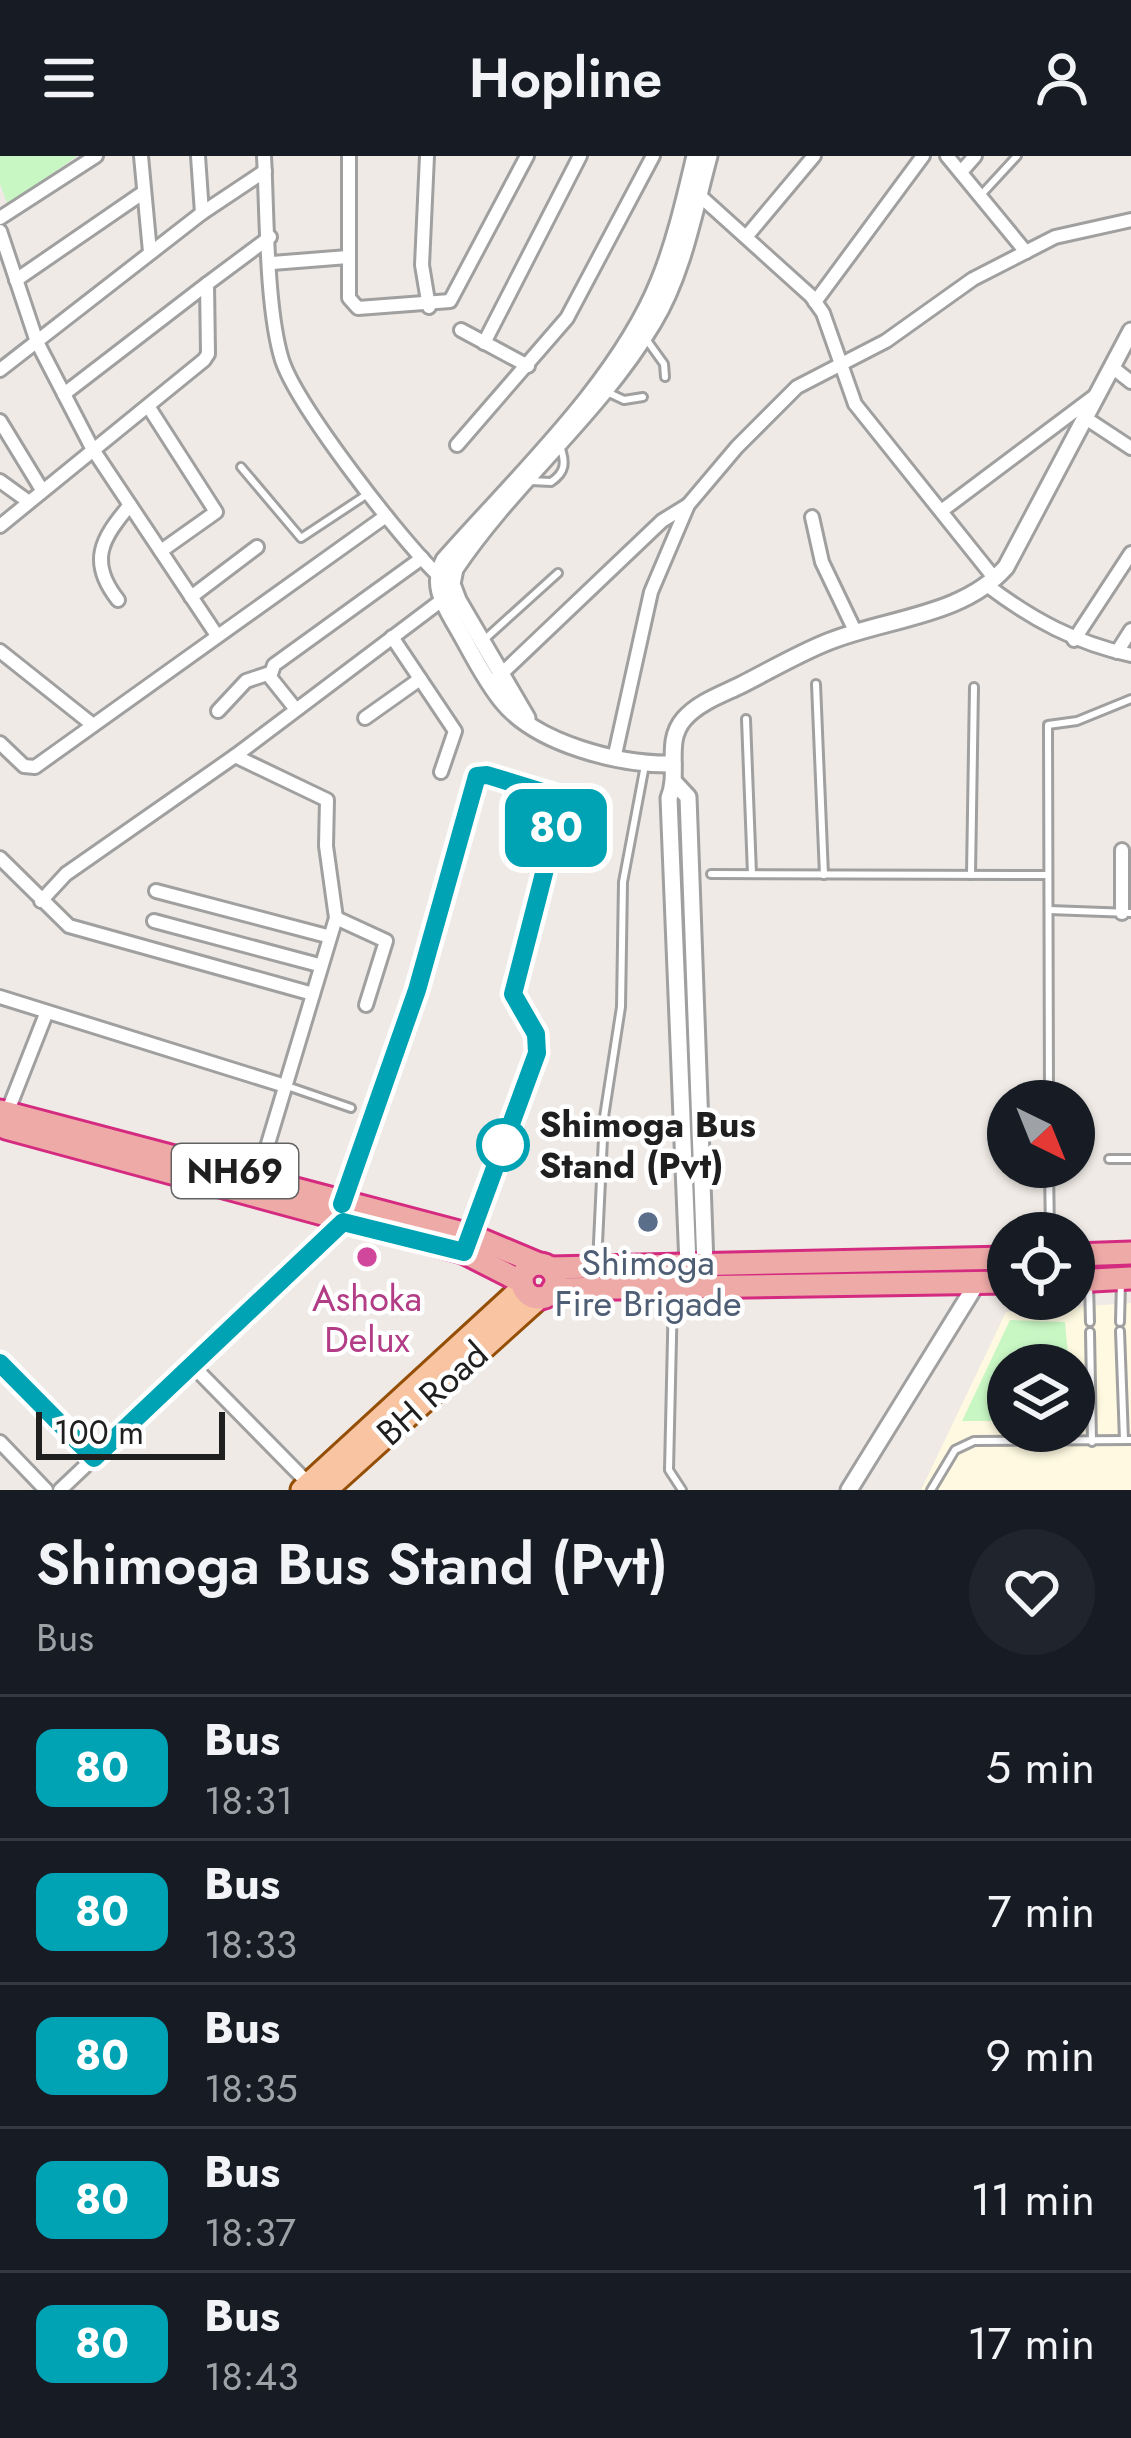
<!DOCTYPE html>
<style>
body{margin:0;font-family:Jost,sans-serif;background:#20242c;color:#f1f3f6;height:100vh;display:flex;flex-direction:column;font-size:45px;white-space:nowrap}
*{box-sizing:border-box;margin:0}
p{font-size:39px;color:#9ea1a6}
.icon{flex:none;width:66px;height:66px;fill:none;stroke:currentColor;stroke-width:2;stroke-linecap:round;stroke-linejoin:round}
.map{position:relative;height:1334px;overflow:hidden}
.details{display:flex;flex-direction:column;background:#171b24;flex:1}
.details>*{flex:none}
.badge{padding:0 24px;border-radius:18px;font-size:42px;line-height:78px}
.needle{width:78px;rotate:137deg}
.controls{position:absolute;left:987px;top:924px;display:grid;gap:24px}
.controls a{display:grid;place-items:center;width:108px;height:108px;border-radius:50%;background:#171b24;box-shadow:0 3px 9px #0004;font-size:60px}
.scale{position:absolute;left:36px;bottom:30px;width:189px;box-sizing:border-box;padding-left:12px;border:6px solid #1f1f1f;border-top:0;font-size:33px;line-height:42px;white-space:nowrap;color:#1f1f1f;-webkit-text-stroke:9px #fff;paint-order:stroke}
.map>.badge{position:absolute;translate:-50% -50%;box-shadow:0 0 0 6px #fff}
.round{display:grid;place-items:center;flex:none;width:126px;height:126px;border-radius:63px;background:#20242c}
.headline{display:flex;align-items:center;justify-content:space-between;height:204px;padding:0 36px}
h1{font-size:57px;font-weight:600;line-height:90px}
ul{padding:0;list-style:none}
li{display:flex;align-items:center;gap:36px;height:144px;padding:0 36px;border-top:3px solid #363941}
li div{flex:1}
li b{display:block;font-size:45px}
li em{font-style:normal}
li .badge{min-width:132px;font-weight:700;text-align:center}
header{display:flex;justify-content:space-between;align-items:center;height:156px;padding:0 36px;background:#171b24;font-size:54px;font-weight:600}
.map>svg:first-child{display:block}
.education{fill:#fef9e0;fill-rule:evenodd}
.park{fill:#c8f7c4}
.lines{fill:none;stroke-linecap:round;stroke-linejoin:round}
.service-casing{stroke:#a0a0a0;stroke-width:12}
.minor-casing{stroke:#a0a0a0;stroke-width:18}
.tertiary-casing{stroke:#a0a0a0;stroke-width:21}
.primary-casing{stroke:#944e06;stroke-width:27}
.trunk-casing{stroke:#d42b81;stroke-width:27}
.service{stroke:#fff;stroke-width:6}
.minor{stroke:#fff;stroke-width:12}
.tertiary{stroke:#fff;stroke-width:15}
.primary{stroke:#f8c4a1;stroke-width:21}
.trunk{stroke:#eeaaa7;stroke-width:21}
.line-casing{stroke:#fff;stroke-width:27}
.line{stroke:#00a3b4;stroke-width:18}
.stop-dot{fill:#fff;stroke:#00a3b4;stroke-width:6}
.service-dot{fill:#5c6f8a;stroke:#fff;stroke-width:4.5}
.hotel-dot{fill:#d1479c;stroke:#fff;stroke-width:4.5}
.labels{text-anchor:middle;stroke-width:9;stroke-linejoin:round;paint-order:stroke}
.shield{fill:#fff;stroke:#626262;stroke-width:3}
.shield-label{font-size:33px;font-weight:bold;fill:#1f1f1f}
.stop-label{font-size:36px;font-weight:bold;fill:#1f1f1f;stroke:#fff;text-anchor:start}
.service-label{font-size:36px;fill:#4e5e75;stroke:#fff}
.hotel-label{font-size:36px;fill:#b23c85;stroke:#fff}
.street-label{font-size:36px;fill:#1f1f1f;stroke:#fff}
</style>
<header><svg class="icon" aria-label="menu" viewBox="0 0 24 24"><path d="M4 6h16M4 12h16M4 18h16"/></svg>Hopline<svg class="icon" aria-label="person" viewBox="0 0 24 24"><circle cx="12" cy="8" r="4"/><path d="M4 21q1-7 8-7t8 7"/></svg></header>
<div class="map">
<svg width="1131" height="1334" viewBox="0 0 1131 1334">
<rect width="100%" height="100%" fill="#efeae5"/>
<!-- education -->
<path class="education" d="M1131,1147V1334H921L1006,1156ZM1008,1209H1074V1275H1008Z"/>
<!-- park -->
<g class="park">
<polygon points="0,0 77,0 8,49 0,28"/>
<polygon points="1010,1164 1065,1166 1069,1209 1008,1209 1008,1265 962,1265"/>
</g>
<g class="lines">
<!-- service casing -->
<g class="service-casing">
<g id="service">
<polyline points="981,39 1017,0"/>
<polyline points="646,183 664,208 665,221"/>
<polyline points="609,237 624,244 643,241"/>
<polyline points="241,311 301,382 369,337"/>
<path d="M531,325L551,326C566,316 566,306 560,290"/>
<polyline points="485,483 558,417"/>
<polyline points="816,528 824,719"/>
<polyline points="746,563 752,718"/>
<polyline points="711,718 1048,719"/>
<polyline points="971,719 974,531"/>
<polyline points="1049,754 1131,757"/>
<polyline points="287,930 351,952"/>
<polyline points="1049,945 1048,569 1077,565 1131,543"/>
<polyline points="1109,1003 1131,1003"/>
<polyline points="1049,1011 1050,1077"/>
<polyline points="345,1039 417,834 477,620 487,619 556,641 561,651 513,838 536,878 537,897 472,1074"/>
<polyline points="597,1108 604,961 621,851 623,726 645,609"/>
<polyline points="1089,1128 1090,1166"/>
<polyline points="673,1138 669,1314 682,1334"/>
<polyline points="1120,1166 1121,1125"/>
<polyline points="1120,1175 1124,1284"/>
<polyline points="1090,1176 1092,1286"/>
<polyline points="931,1334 955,1294 974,1285 1131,1284"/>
</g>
</g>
<!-- minor casing -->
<g class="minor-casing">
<g id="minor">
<polyline points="141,0 150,96"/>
<polyline points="198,0 202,57"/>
<path d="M264,0C267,56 266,152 282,204C297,250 403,387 440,421"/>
<polyline points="349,0 349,142 358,152 450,145 527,0"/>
<polyline points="427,0 422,109 429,151"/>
<polyline points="947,0 1026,96"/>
<polyline points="961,16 975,0"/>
<polyline points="699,39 811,140 823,157 855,248 995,423"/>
<polyline points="0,62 96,0"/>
<polyline points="0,75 37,186 92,292 216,478"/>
<polyline points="746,81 814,0"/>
<polyline points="272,107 348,101"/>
<polyline points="16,124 144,36"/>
<polyline points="815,146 923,0"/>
<polyline points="461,174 528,210"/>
<polyline points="484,187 580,0"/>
<polyline points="1112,211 1131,226"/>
<polyline points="0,214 202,57 265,15"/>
<polyline points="64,238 207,128"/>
<polyline points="148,250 216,356 161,395"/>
<polyline points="1087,263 1131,292"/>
<polyline points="0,265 42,334"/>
<polyline points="457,289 567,162 653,0"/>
<polyline points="0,325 29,346"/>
<polyline points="944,353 1096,239"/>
<polyline points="812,361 822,406 856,477"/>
<polyline points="0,370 204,204 208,198 207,128 270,81"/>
<path d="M988,430C1033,464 1076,487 1131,499"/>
<polyline points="191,441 257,391"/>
<path d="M118,444C88,406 101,383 130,349"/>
<polyline points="392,481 455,575 441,616"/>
<polyline points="1074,484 1131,397"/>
<polyline points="0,495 93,569"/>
<polyline points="1117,496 1131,474"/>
<polyline points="496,523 662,365 688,349"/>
<polyline points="294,551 270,521 274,509 422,402"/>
<polyline points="218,555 246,525 270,517"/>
<polyline points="365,562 420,523"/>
<polyline points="0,587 24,610 35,611 386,360"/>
<polyline points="235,600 327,644 326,690 336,762 258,1021"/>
<polyline points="614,603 651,436 688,349 737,291 797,231 886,185 973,123 1055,81 1131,64"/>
<polyline points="0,702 69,770 313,838"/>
<polyline points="156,735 327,780"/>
<polyline points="41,745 66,718 235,600 442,444"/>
<polyline points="1122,757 1122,694"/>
<polyline points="336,762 386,785 366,849"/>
<polyline points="154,765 319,809"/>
<polyline points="0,841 282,929"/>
<polyline points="7,957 46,858"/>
<polyline points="0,1207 94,1302"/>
<polyline points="191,1208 309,1328"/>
<polyline points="0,1286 46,1334"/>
<polyline points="60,1334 343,1066"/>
</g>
</g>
<!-- tertiary casing -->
<g class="tertiary-casing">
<g id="tertiary">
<path d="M527,562L458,444L452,428L455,413C514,325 598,259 653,167C683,118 694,55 709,0"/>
<path d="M673,608C620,609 536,588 502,545C484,523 472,497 458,473C445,450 430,430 444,404C516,322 618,227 659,125C675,86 685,42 695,0"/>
<polyline points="675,627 688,641 705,1109"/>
<path d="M688,1109L669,642C680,616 664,586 684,563C698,547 720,539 739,530C769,515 799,497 830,485C888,462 963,460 1006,411L1131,175"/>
<polyline points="849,1334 977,1127"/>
</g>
</g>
<!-- primary casing -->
<g class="primary-casing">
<g id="primary">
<polyline points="302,1334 523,1131"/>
<polyline points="326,1334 539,1142"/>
</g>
</g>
<!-- trunk casing -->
<g class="trunk-casing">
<g id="trunk">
<polyline points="0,955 470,1079 539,1108"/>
<polyline points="6,972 463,1096 522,1126"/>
<polyline points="1074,1099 1131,1097"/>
<circle cx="539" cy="1125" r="17"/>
<polyline points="550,1112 1008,1102"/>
<polyline points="1074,1125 1131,1122"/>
<polyline points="553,1133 1008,1126"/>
</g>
</g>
<!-- service -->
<use href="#service" class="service"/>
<!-- minor -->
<use href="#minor" class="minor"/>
<!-- tertiary -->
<use href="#tertiary" class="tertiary"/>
<!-- primary -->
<use href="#primary" class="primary"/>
<!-- trunk -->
<use href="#trunk" class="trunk"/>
</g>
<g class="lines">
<!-- line casing -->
<g class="line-casing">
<polyline id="line" points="0,1207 94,1302 343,1066 464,1096 537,897 536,878 513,838 561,651 556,640 487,619 477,620 417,834 342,1048"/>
</g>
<!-- line -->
<use href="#line" class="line"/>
</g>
<!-- markers -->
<circle class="stop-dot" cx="503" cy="989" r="24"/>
<circle class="service-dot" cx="648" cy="1066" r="12"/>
<circle class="hotel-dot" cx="367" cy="1101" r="12"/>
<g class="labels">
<!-- shield labels -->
<rect class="shield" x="172" y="988" width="126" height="54" rx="9"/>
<g class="shield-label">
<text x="235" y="1027">NH69</text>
</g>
<!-- stop labels -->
<g class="stop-label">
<text x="539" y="981">Shimoga Bus<tspan x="539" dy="41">Stand (Pvt)</tspan></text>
</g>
<!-- service labels -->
<g class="service-label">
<text x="648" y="1119">Shimoga<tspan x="648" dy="41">Fire Brigade</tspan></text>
</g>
<!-- hotel labels -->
<g class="hotel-label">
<text x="367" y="1155">Ashoka<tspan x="367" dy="41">Delux</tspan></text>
</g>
<!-- street labels -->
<g class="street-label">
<text transform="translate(432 1237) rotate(-42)" y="13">BH Road</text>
</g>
</g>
</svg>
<div class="controls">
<a><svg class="needle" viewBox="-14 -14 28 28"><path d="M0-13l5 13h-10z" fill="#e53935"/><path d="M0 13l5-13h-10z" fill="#9ea1a6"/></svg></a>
<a><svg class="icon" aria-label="locate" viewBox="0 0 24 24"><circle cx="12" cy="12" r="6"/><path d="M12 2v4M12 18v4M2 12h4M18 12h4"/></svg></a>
<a><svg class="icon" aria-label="layers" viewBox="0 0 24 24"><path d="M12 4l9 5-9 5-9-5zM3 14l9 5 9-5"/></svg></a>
</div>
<div class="scale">100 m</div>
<b class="badge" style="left:556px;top:672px;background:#00a3b4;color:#fff">80</b>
</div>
<section class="details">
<div class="headline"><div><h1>Shimoga Bus Stand (Pvt)</h1><p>Bus</p></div><a class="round"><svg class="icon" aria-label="heart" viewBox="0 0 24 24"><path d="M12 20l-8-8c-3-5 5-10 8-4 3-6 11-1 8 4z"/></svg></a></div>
<ul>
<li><span class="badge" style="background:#00a3b4;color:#fff">80</span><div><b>Bus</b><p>18:31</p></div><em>5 min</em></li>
<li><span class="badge" style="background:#00a3b4;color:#fff">80</span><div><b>Bus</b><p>18:33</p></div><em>7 min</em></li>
<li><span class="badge" style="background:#00a3b4;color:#fff">80</span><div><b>Bus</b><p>18:35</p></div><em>9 min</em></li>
<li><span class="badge" style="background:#00a3b4;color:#fff">80</span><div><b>Bus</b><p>18:37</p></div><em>11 min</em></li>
<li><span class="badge" style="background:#00a3b4;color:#fff">80</span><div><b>Bus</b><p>18:43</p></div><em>17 min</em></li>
</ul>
</section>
